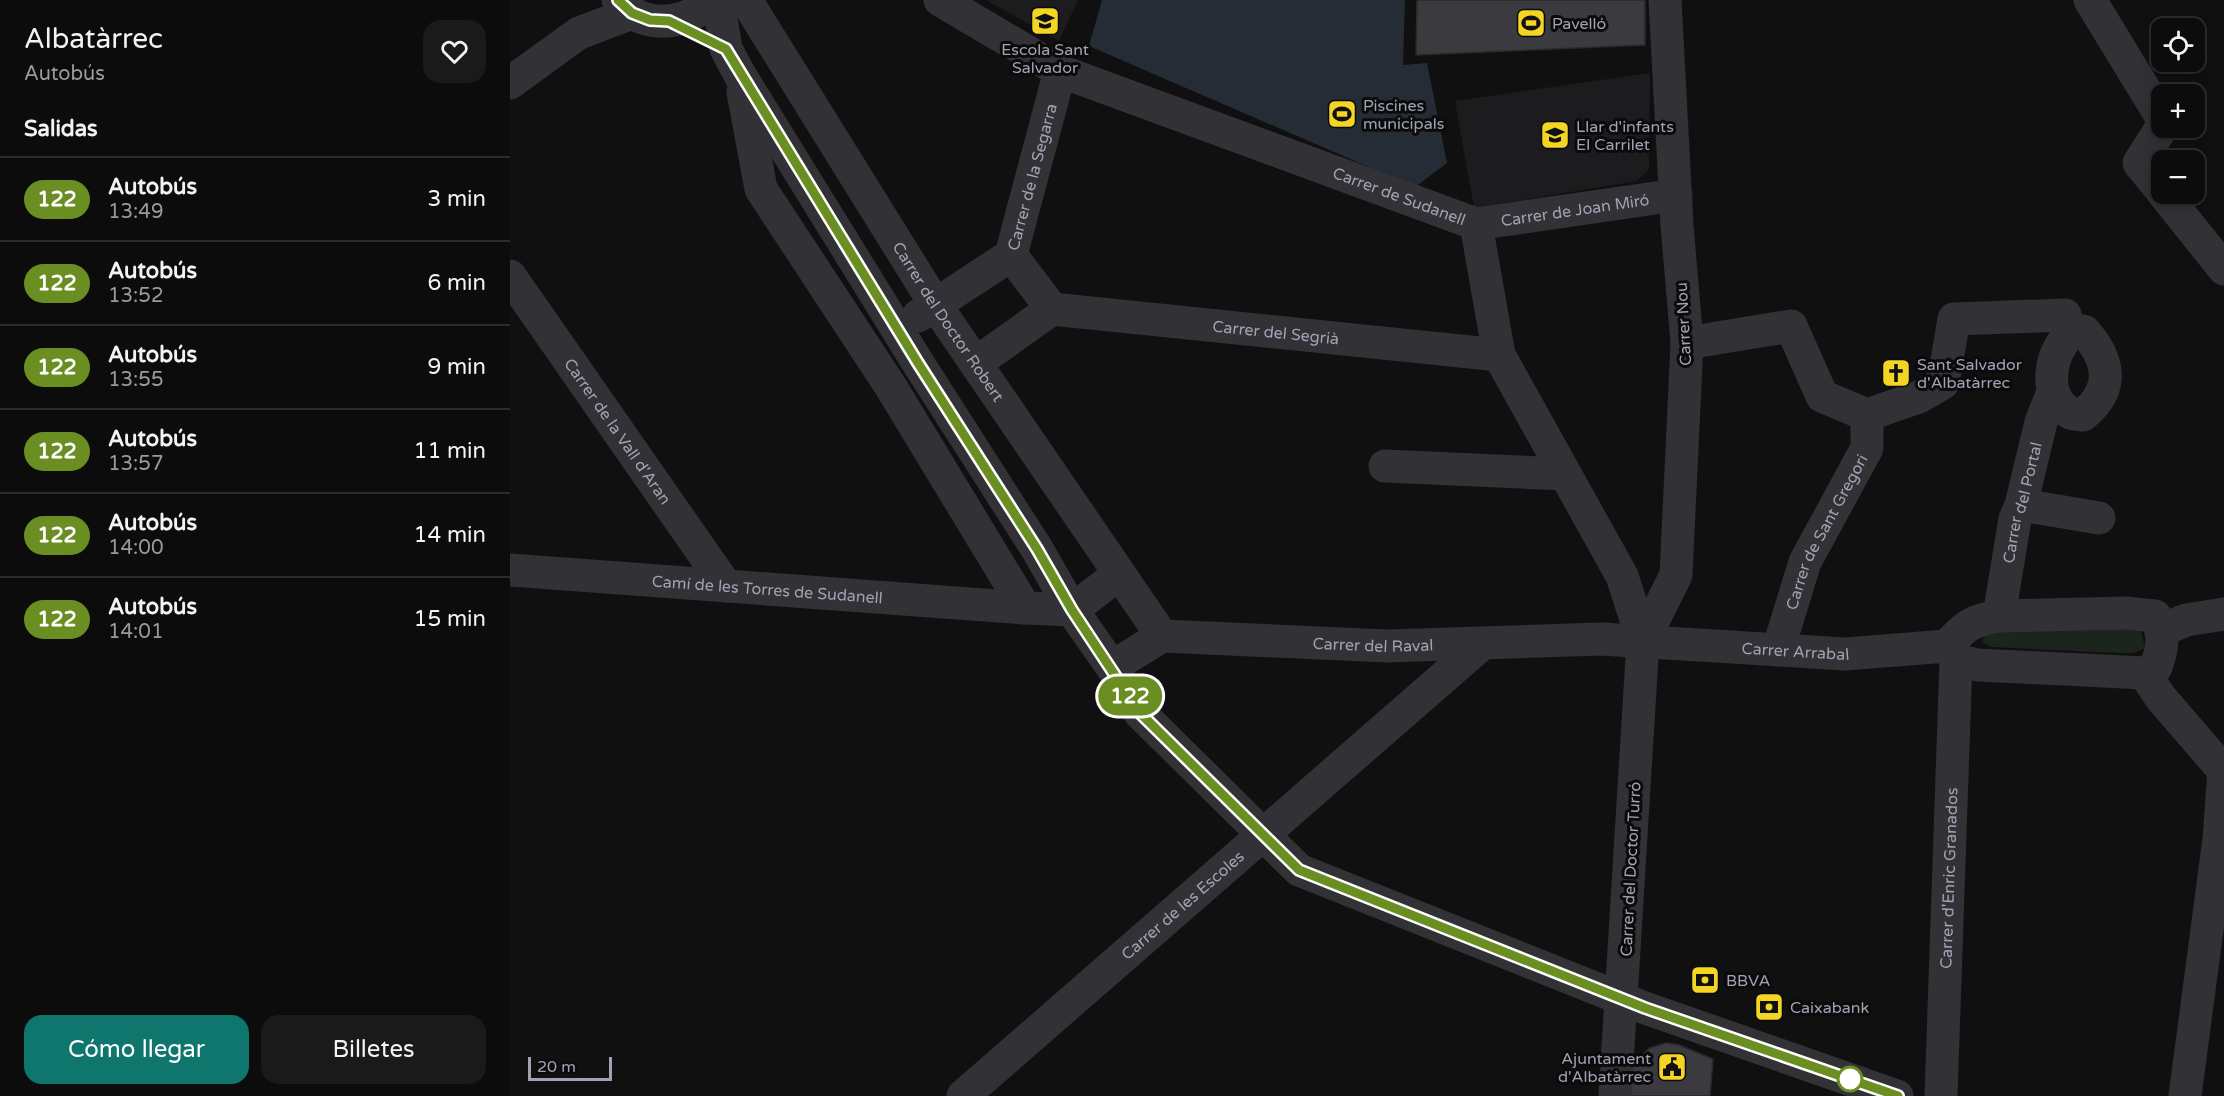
<!DOCTYPE html>
<html lang="es">
<meta charset="utf-8">
<style>
body{margin:0;font-family:"Varela Round",sans-serif;background:#1a1a1b;color:#f1f3f6;height:100vh;display:flex;flex-direction:column;font-size:22px;white-space:nowrap}
*{box-sizing:border-box;margin:0}
p{font-size:20px;color:#9a9b9d}
.icon{flex:none;width:33px;height:33px;fill:none;stroke:currentColor;stroke-width:2;stroke-linecap:round;stroke-linejoin:round}
.map{position:relative;flex:1;overflow:hidden}
.details{display:flex;flex-direction:column;background:#0c0c0d;width:510px}
.details>*{flex:none}
.badge{padding:0 12px;border-radius:20px;font-size:21px;line-height:39px}
.buttons{position:absolute;left:1641px;top:18px;display:grid;gap:12px}
.buttons a{display:grid;place-items:center;width:54px;height:54px;border-radius:12px;background:#0c0c0d;box-shadow:0 3px 15px #0003,0 0 0 2px #2c2c2e;font-size:30px}
.scale{position:absolute;left:18px;bottom:15px;width:84px;box-sizing:border-box;padding-left:6px;border:3px solid #a1a3b3;border-top:0;font-size:16px;line-height:21px;white-space:nowrap;color:#a1a3b3;-webkit-text-stroke:4px #0b0b0c;paint-order:stroke}
.map>.badge{position:absolute;translate:-50% -50%;box-shadow:0 0 0 3px #fff}
h2{padding:0 24px;font-size:22px;line-height:54px}
.round{display:grid;place-items:center;flex:none;width:63px;height:63px;border-radius:18px;background:#1a1a1b}
.summary{display:flex;align-items:center;justify-content:space-between;height:102px;padding:0 24px}
h1{font-size:28px;font-weight:600;line-height:45px}
.action{display:flex;gap:12px;margin-top:auto;padding:12px 24px}
.action a{flex:1;height:69px;border-radius:18px;background:#0f766e;color:#fff;font-size:24px;font-weight:600;line-height:69px;text-align:center}
.action a+a{background:#1a1a1b;color:#f1f3f6}
ul{padding:0;list-style:none}
li{display:flex;align-items:center;gap:18px;height:84px;padding:0 24px;border-top:2px solid #2c2c2e}
li div{flex:1}
li b{display:block;font-size:22px}
li em{font-style:normal}
li .badge{min-width:66px;font-weight:700;text-align:center}
main{display:flex;flex:1;min-height:0}
.map>svg:first-child{display:block}
.built{fill:#1c1c1e}
.green{fill:#1c241e}
.water{fill:#262c35}
.building{fill:#3a3a3f;stroke:#2a2a2d;stroke-width:1.5}
.lines{fill:none;stroke-linecap:round;stroke-linejoin:round}
.minor{stroke:#313136;stroke-width:33}
.line-casing{stroke:#fff;stroke-width:14}
.line{stroke:#6b8e23;stroke-width:9}
.stop-dot{fill:#fff;stroke:#6b8e23;stroke-width:3}
.labels{text-anchor:middle;stroke-width:6;stroke-linejoin:round;paint-order:stroke}
.poi-label{font-size:16px;fill:#a1a3b3;stroke:#0b0b0c;text-anchor:start}
.street-label{font-size:16px;fill:#a1a3b3;stroke:#0b0b0c}
</style>
<main>
<section class="details">
<div class="summary"><div><h1>Albatàrrec</h1><p>Autobús</p></div><a class="round"><svg class="icon" aria-label="heart" viewBox="0 0 24 24"><path d="M12 20l-8-8c-3-5 5-10 8-4 3-6 11-1 8 4z"/></svg></a></div>
<h2>Salidas</h2>
<ul>
<li><span class="badge" style="background:#6b8e23;color:#fff">122</span><div><b>Autobús</b><p>13:49</p></div><em>3 min</em></li>
<li><span class="badge" style="background:#6b8e23;color:#fff">122</span><div><b>Autobús</b><p>13:52</p></div><em>6 min</em></li>
<li><span class="badge" style="background:#6b8e23;color:#fff">122</span><div><b>Autobús</b><p>13:55</p></div><em>9 min</em></li>
<li><span class="badge" style="background:#6b8e23;color:#fff">122</span><div><b>Autobús</b><p>13:57</p></div><em>11 min</em></li>
<li><span class="badge" style="background:#6b8e23;color:#fff">122</span><div><b>Autobús</b><p>14:00</p></div><em>14 min</em></li>
<li><span class="badge" style="background:#6b8e23;color:#fff">122</span><div><b>Autobús</b><p>14:01</p></div><em>15 min</em></li>
</ul>
<div class="action"><a>Cómo llegar</a><a>Billetes</a></div>
</section>
<div class="map">
<svg width="1714" height="1096" viewBox="0 0 1714 1096">
<rect width="100%" height="100%" fill="#101011"/>
<!-- built -->
<g class="built">
<polygon points="476,0 568,0 549,41"/>
<polygon points="1140,73 1139,169 1127,181 964,208 945,101"/>
</g>
<!-- green -->
<polygon class="green" points="1496,620 1631,631 1635,648 1624,653 1611,653 1481,647 1473,643 1473,627"/>
<!-- water -->
<polygon class="water" points="592,0 895,0 893,65 917,63 937,163 905,187 579,46"/>
<!-- building -->
<g class="building">
<polygon points="907,0 1135,0 1135,45 906,55"/>
<polygon points="1156,1043 1169,1045 1203,1059 1200,1096 1117,1096 1121,1070 1128,1058 1140,1048"/>
</g>
<g class="lines">
<!-- minor -->
<g class="minor">
<path d="M108,0C112,4 117,9 122,13C145,27 182,23 198,0"/>
<polyline points="208,0 216,49 230,75 408,363 527,549 562,610 602,667 630,713 789,870 1135,1008 1387,1096"/>
<path id="s1" d="M236,0L425,304L652,636"/>
<path id="s2" d="M430,0L550,71L966,224L989,355L1112,576L1133,641L1105,1096"/>
<polyline points="1580,0 1652,118"/>
<polyline points="0,83 69,33 122,13"/>
<polyline points="233,92 251,189 381,387 515,608 562,610 609,574"/>
<polyline points="1652,127 1629,163 1652,191"/>
<polyline points="1654,194 1714,269"/>
<path id="s3" d="M966,224L1166,195"/>
<path id="s4" d="M0,276L216,586"/>
<path id="s5" d="M542,309L989,355"/>
<path id="s6" d="M408,316L501,255L550,71"/>
<path d="M1566,330L1574,331C1599,359 1606,388 1573,415C1568,414 1562,415 1559,412C1530,395 1541,344 1566,330Z"/>
<polyline points="1177,343 1281,326 1312,396 1357,415 1409,397 1433,383 1444,319 1555,315 1556,336"/>
<polyline points="466,363 542,309 501,255"/>
<polyline points="875,466 1055,474"/>
<polyline points="1511,505 1589,518"/>
<path id="s7" d="M0,570L515,608"/>
<path d="M1615,613L1645,616C1655,635 1653,647 1646,667L1634,673L1468,665L1446,660L1437,646C1455,626 1462,620 1489,616Z"/>
<path id="s8" d="M1489,616L1505,519L1511,505L1531,422L1543,392"/>
<polyline points="1652,630 1676,620 1714,614"/>
<polyline points="1133,641 1166,575 1177,343 1167,225 1155,0"/>
<path id="s9" d="M1268,650L1295,562L1357,448V415"/>
<path id="s10" d="M602,667L652,636L877,646L1091,639L1335,654L1437,646"/>
<polyline points="1634,673 1651,698 1714,771 1709,839 1675,1096"/>
<path id="s11" d="M453,1096L973,643"/>
<path id="s12" d="M1431,1096L1446,660"/>
</g>
</g>
<g class="lines">
<!-- line casing -->
<g class="line-casing">
<polyline id="line" points="108,0 122,13 140,20 159,21 216,49 408,363 527,549 562,610 630,713 789,870 1135,1008 1388,1096"/>
</g>
<!-- line -->
<use href="#line" class="line"/>
</g>
<!-- icons -->
<defs>
<g id="school-square" transform="scale(1.5)"><rect x="-9" y="-9" width="18" height="18" rx="4" fill="#f5d524" stroke="#0b0b0c"/><path d="M0-5L7-2L0 1L-7-2ZM-4 1L0 2.5L4 1V4Q0 6-4 4Z" fill="#111"/></g>
<g id="stadium-square" transform="scale(1.5)"><rect x="-9" y="-9" width="18" height="18" rx="4" fill="#f5d524" stroke="#0b0b0c"/><path d="M0-5a6.5 5 0 1 0 0 10a6.5 5 0 1 0 0-10ZM-3.5-1.8h7v3.6h-7Z" fill="#111"/></g>
<g id="church-square" transform="scale(1.5)"><rect x="-9" y="-9" width="18" height="18" rx="4" fill="#f5d524" stroke="#0b0b0c"/><path d="M-1.2-6h2.4v3.5h3.3v2.4h-3.3V6h-2.4V-.1h-3.3v-2.4h3.3Z" fill="#111"/></g>
<g id="bank-square" transform="scale(1.5)"><rect x="-9" y="-9" width="18" height="18" rx="4" fill="#f5d524" stroke="#0b0b0c"/><path d="M-6-4H6V4H-6ZM0-2.3a2.3 2.3 0 1 0 0 4.6a2.3 2.3 0 1 0 0-4.6Z" fill="#111"/></g>
<g id="civic-square" transform="scale(1.5)"><rect x="-9" y="-9" width="18" height="18" rx="4" fill="#f5d524" stroke="#0b0b0c"/><path d="M-.6-6.5H3V-4.5H.6V-3L4-1V1h2V6H-6V1h2V-1L-.6-3ZM-1.2 2.5V6h2.4V2.5Z" fill="#111"/></g>
</defs>
<g fill-rule="evenodd">
<use href="#school-square" x="535" y="21"/>
<use href="#stadium-square" x="1021" y="23"/>
<use href="#stadium-square" x="832" y="114"/>
<use href="#school-square" x="1045" y="135"/>
<use href="#church-square" x="1386" y="373"/>
<use href="#bank-square" x="1195" y="980"/>
<use href="#bank-square" x="1259" y="1007"/>
<use href="#civic-square" x="1162" y="1067"/>
</g>
<!-- markers -->
<circle class="stop-dot" cx="1340" cy="1079" r="12"/>
<g class="labels">
<!-- poi labels -->
<g class="poi-label">
<text x="1042" y="29">Pavelló</text>
<text x="535" y="55" text-anchor="middle">Escola Sant<tspan x="535" dy="18">Salvador</tspan></text>
<text x="853" y="111">Piscines<tspan x="853" dy="18">municipals</tspan></text>
<text x="1066" y="132">Llar d'infants<tspan x="1066" dy="18">El Carrilet</tspan></text>
<text x="1407" y="370">Sant Salvador<tspan x="1407" dy="18">d'Albatàrrec</tspan></text>
<text x="1216" y="986">BBVA</text>
<text x="1280" y="1013">Caixabank</text>
<text x="1141" y="1064" text-anchor="end">Ajuntament<tspan x="1141" dy="18">d'Albatàrrec</tspan></text>
</g>
<!-- street labels -->
<g class="street-label">
<text dy="6" stroke="none"><textPath href="#s6" startOffset="192">Carrer de la Segarra</textPath></text>
<text dy="6" stroke="none"><textPath href="#s2" startOffset="501">Carrer de Sudanell</textPath></text>
<text dy="6" stroke="none"><textPath href="#s3" startOffset="100">Carrer de Joan Miró</textPath></text>
<text dy="6" stroke="none"><textPath href="#s1" startOffset="380">Carrer del Doctor Robert</textPath></text>
<text transform="translate(1173 324) rotate(-93)" y="6">Carrer Nou</text>
<text dy="6" stroke="none"><textPath href="#s5" startOffset="225">Carrer del Segrià</textPath></text>
<text dy="6" stroke="none"><textPath href="#s4" startOffset="189">Carrer de la Vall d'Aran</textPath></text>
<text dy="6" stroke="none"><textPath href="#s8" startOffset="116">Carrer del Portal</textPath></text>
<text dy="6" stroke="none"><textPath href="#s9" startOffset="128">Carrer de Sant Gregori</textPath></text>
<text dy="6" stroke="none"><textPath href="#s7" startOffset="258">Camí de les Torres de Sudanell</textPath></text>
<text dy="6" stroke="none"><textPath href="#s10" startOffset="270">Carrer del Raval</textPath></text>
<text dy="6" stroke="none"><textPath href="#s10" startOffset="693">Carrer Arrabal</textPath></text>
<text transform="translate(1120 869) rotate(-87)" y="6">Carrer del Doctor Turró</text>
<text dy="6" stroke="none"><textPath href="#s12" startOffset="218">Carrer d'Enric Granados</textPath></text>
<text dy="6" stroke="none"><textPath href="#s11" startOffset="291">Carrer de les Escoles</textPath></text>
</g>
</g>
</svg>
<div class="buttons">
<a><svg class="icon" aria-label="locate" viewBox="0 0 24 24"><circle cx="12" cy="12" r="6"/><path d="M12 2v4M12 18v4M2 12h4M18 12h4"/></svg></a>
<a>+</a>
<a>−</a>
</div>
<div class="scale">20 m</div>
<b class="badge" style="left:620px;top:696px;background:#6b8e23;color:#fff">122</b>
</div>
</main>
